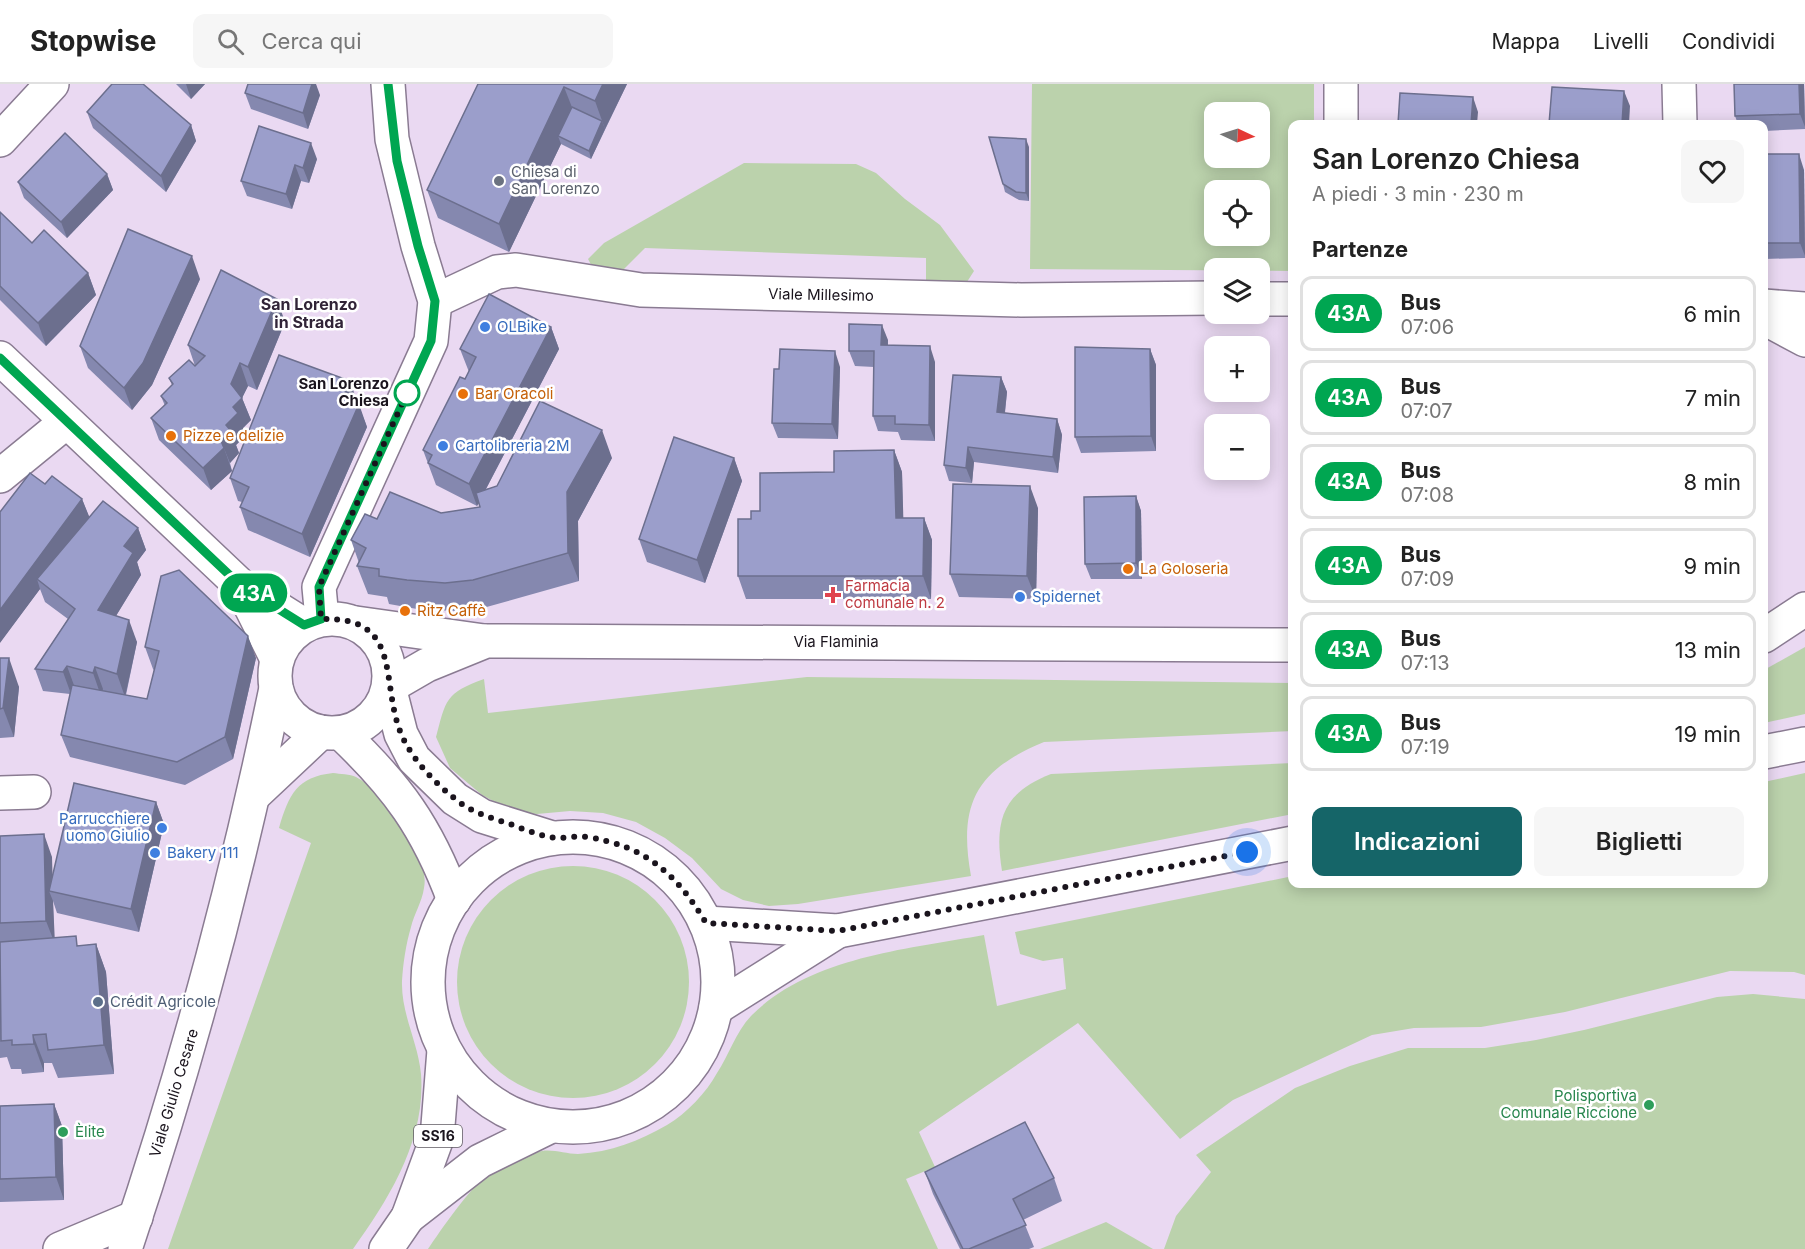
<!DOCTYPE html>
<html lang="it">
<meta charset="utf-8">
<style>
body{margin:0;font-family:Inter,sans-serif;background:#f6f6f6;color:#222;height:100vh;display:flex;flex-direction:column;font-size:22px;white-space:nowrap}
*{box-sizing:border-box;margin:0}
p{font-size:20px;color:#767676}
.icon{flex:none;width:33px;height:33px;fill:none;stroke:currentColor;stroke-width:2;stroke-linecap:round;stroke-linejoin:round}
.map{position:relative;flex:1;overflow:hidden}
.side{position:absolute;left:1288px;top:36px;width:480px;height:768px;display:flex;flex-direction:column;background:#fff;border-radius:12px;box-shadow:0 3px 15px #0003}
.side>*{flex:none}
.badge{padding:0 12px;border-radius:20px;font-size:21px;line-height:39px}
.needle{width:39px;rotate:94deg}
.tools{position:absolute;left:1204px;top:18px;display:grid;gap:12px}
.tools a{display:grid;place-items:center;width:66px;height:66px;border-radius:12px;background:#fff;box-shadow:0 3px 15px #0003;font-size:30px}
.you{position:absolute;width:30px;height:30px;margin:-15px;border:4px solid #fff;border-radius:50%;background:#1a73e8;box-shadow:0 0 0 9px #1a73e833}
.map>.badge{position:absolute;translate:-50% -50%;box-shadow:0 0 0 3px #fff}
h2{padding:0 24px;font-size:22px;line-height:54px}
.round{display:grid;place-items:center;flex:none;width:63px;height:63px;border-radius:12px;background:#f6f6f6}
.head{display:flex;align-items:center;justify-content:space-between;height:102px;padding:0 24px}
h1{font-size:28px;font-weight:600;line-height:45px}
.cta{display:flex;gap:12px;margin-top:auto;padding:12px 24px}
.cta a{flex:1;height:69px;border-radius:12px;background:#156568;color:#fff;font-size:24px;font-weight:600;line-height:69px;text-align:center}
.cta a+a{background:#f6f6f6;color:#222}
ul{padding:0;list-style:none}
li{display:flex;align-items:center;gap:18px;height:75px;margin:0 12px 9px;padding:0 12px;border:3px solid #e0e0e0;border-radius:12px}
li div{flex:1}
li b{display:block;font-size:22px}
li em{font-style:normal}
li .badge{min-width:66px;font-weight:700;text-align:center}
header{display:flex;align-items:center;gap:36px;box-sizing:border-box;height:84px;padding:0 30px;background:#fff;border-bottom:2px solid #e0e0e0}
header strong{font-size:28px}
nav{display:flex;gap:33px;margin-inline-start:auto;font-size:21px}
.search{width:420px;height:54px;background:#f6f6f6;display:flex;align-items:center;gap:15px;box-sizing:border-box;padding:0 21px;border-radius:12px;color:#767676;font-size:22px}
.map>svg:first-child{display:block}
.green{fill:#bbd2ac;fill-rule:evenodd}
.lines{fill:none;stroke-linecap:round;stroke-linejoin:round}
.minor-casing{stroke:#8a7b92;stroke-width:36}
.secondary-casing{stroke:#8a7b92;stroke-width:36}
.primary-casing{stroke:#8a7b92;stroke-width:36}
.minor{stroke:#fff;stroke-width:33}
.secondary{stroke:#fff;stroke-width:33}
.primary{stroke:#fff;stroke-width:33}
.wall{fill:#8588af}
.shaded-wall{fill:#6c6f8e}
.building{fill:#9b9ecb;stroke:#6c6f8e;stroke-width:1.5}
.line-casing{stroke:#fff;stroke-width:14}
.line{stroke:#00a651;stroke-width:9}
.walk{stroke:#1a141d;stroke-width:6;stroke-dasharray:0 10.8}
.worship-dot{fill:#6b7280;stroke:#fff;stroke-width:2}
.shop-dot{fill:#3f7fe0;stroke:#fff;stroke-width:2}
.stop-dot{fill:#fff;stroke:#00a651;stroke-width:3}
.food-dot{fill:#e8710a;stroke:#fff;stroke-width:2}
.health-dot{fill:#e0444e;stroke:#fff;stroke-width:2}
.service-dot{fill:#5c6f8a;stroke:#fff;stroke-width:2}
.leisure-dot{fill:#2e9e5b;stroke:#fff;stroke-width:2}
.labels{text-anchor:middle;stroke-width:5;stroke-linejoin:round;paint-order:stroke}
.shield{fill:#fff;stroke:#5f5a61;stroke-width:1.5}
.shield-label{font-size:14px;font-weight:bold;fill:#1a141d}
.worship-label{font-size:15px;fill:#5b616d;stroke:#fff;text-anchor:start}
.street-label{font-size:15px;fill:#1a141d;stroke:#fff}
.shop-label{font-size:15px;fill:#366cbe;stroke:#fff;text-anchor:start}
.stop-label{font-size:15px;font-weight:bold;fill:#1a141d;stroke:#fff;text-anchor:end}
.food-label{font-size:15px;fill:#c56008;stroke:#fff;text-anchor:start}
.health-label{font-size:15px;fill:#be3a42;stroke:#fff;text-anchor:start}
.service-label{font-size:15px;fill:#4e5e75;stroke:#fff;text-anchor:start}
.leisure-label{font-size:15px;fill:#27864d;stroke:#fff;text-anchor:end}
.neighbourhood-label{font-size:16px;font-weight:bold;fill:#312437;stroke:#fff}
</style>
<header>
<strong>Stopwise</strong>
<div class="search"><svg class="icon" aria-label="search" viewBox="0 0 24 24"><circle cx="10" cy="10" r="6"/><path d="M15 15l6 6"/></svg>Cerca qui</div>
<nav><a>Mappa</a><a>Livelli</a><a>Condividi</a></nav>
</header>
<div class="map">
<svg width="1805" height="1165" viewBox="0 0 1805 1165">
<rect width="100%" height="100%" fill="#ead9f2"/>
<!-- green -->
<g class="green">
<path d="M1032,0H1314V40H1293V187L1030,185ZM1215,28H1260V74H1215ZM1215,106H1260V152H1215Z"/>
<polygon points="744,79 856,80 876,89 905,115 940,141 974,187 965,201 926,200 926,174 645,164 619,190 595,188 588,175 604,159"/>
<polygon points="1805,563 1805,630 1764,639 1764,586"/>
<path d="M807,593L1293,599V647L1044,658C976,686 958,720 971,792L798,820L769,822L743,816L721,805L692,774L665,754L636,738L603,729L570,727L537,730L514,728L482,711L450,684L436,653C446,616 445,609 484,595L488,629Z"/>
<path d="M1293,679V730L1002,787C994,737 1002,709 1051,690Z"/>
<path d="M333,689C340,690 350,690 356,693C385,708 431,770 424,804C422,818 414,830 411,843C406,860 403,879 402,897C401,930 418,958 421,990C426,1056 389,1115 353,1165H168L311,759L279,744C289,710 297,693 333,689Z"/>
<path d="M1805,689V891L1794,888L1730,887L1565,928L1481,943L1414,944L1372,951L1233,1016L1180,1055L1078,939L919,1048L935,1083L906,1095L938,1165H428C441,1146 470,1103 488,1091C498,1084 529,1070 542,1067C553,1065 566,1070 578,1070C611,1068 639,1057 667,1041C687,1029 706,1009 717,989C729,971 736,947 752,931C810,873 908,865 984,851L997,922L1066,905L1063,874L1043,877L1020,870L1015,848L1293,792V800H1764V698Z"/>
<circle cx="573" cy="898" r="116"/>
<polygon points="1753,910 1805,915 1805,1165 1164,1165 1176,1132 1211,1088 1196,1071 1295,1004 1350,982 1408,964 1485,964 1536,956 1584,946 1717,913"/>
<polygon points="1106,1138 1153,1165 1040,1165"/>
</g>
<g class="lines">
<!-- minor casing -->
<g class="minor-casing">
<g id="minor">
<polyline points="1679,0 1680,40"/>
<polyline points="1341,40 1341,0"/>
<polyline points="0,56 52,0"/>
<polyline points="1260,215 1293,215"/>
<polyline points="435,217 497,188 516,186 641,206 1021,216 1215,214"/>
<polyline points="1764,222 1805,225"/>
<polyline points="1764,234 1805,256"/>
<polyline points="0,392 66,338"/>
<polyline points="322,535 319,503 431,257 435,217 418,162 392,55 388,0"/>
<polyline points="356,539 484,557"/>
<polyline points="1764,552 1805,525"/>
<polyline points="389,603 427,581 486,557 1293,561"/>
<polyline points="0,709 34,708"/>
<polyline points="254,711 321,648"/>
<polyline points="60,1165 136,1133"/>
<path d="M125,1165C187,981 237,794 276,604"/>
</g>
</g>
<!-- secondary casing -->
<g class="secondary-casing">
<g id="secondary">
<polyline points="0,274 240,501 304,541"/>
<polyline points="240,501 277,575"/>
<circle cx="332" cy="592" r="57"/>
<polyline points="389,603 401,650 414,675 455,715 482,732 552,754"/>
<path d="M341,649C397,702 427,743 454,816"/>
</g>
</g>
<!-- primary casing -->
<g class="primary-casing">
<g id="primary">
<polyline points="1764,668 1805,660"/>
<circle cx="573" cy="898" r="145"/>
<polyline points="706,839 838,847 1293,759"/>
<polyline points="716,924 838,847"/>
<polyline points="408,1133 480,1077 551,1042"/>
<polyline points="386,1165 408,1133 437,1054 444,966"/>
</g>
</g>
<!-- minor -->
<use href="#minor" class="minor"/>
<!-- secondary -->
<use href="#secondary" class="secondary"/>
<!-- primary -->
<use href="#primary" class="primary"/>
</g>
<!-- wall -->
<g class="wall">
<polygon points="176,0 205,0 191,15"/>
<polygon points="478,0 627,0 591,75 561,60 509,168 438,134 427,106"/>
<polygon points="1734,0 1804,0 1805,45 1764,47 1764,40 1738,40 1735,32"/>
<polygon points="245,9 320,11 308,45 251,25"/>
<polygon points="87,28 191,41 196,57 166,108 93,44"/>
<polygon points="1029,63 1029,117 1019,116 1005,108 1003,100"/>
<polygon points="1764,70 1804,86 1805,174 1764,175"/>
<polygon points="317,75 309,99 301,97 292,125 247,112 241,97"/>
<polygon points="107,90 113,106 67,154 24,114 18,98"/>
<polygon points="0,128 32,159 88,189 96,211 46,262 0,216"/>
<polygon points="200,195 152,301 132,326 88,284 80,262"/>
<polygon points="285,238 257,306 248,302 242,314 251,336 243,344 246,351 236,361 239,369 230,379 232,387 211,406 159,356 151,334 165,322 161,312 172,301 169,294 195,282 188,261"/>
<polygon points="551,243 559,265 486,405 612,374 578,437 579,497 483,524 455,527 417,525 389,520 387,513 368,510 357,482 359,479 351,456 377,435 441,429 480,423 479,419 477,422 436,401 423,366 469,288 460,265"/>
<polygon points="888,256 888,261 935,278 935,357 901,356 898,348 878,347 873,332 874,283 855,282 849,267"/>
<polygon points="1150,265 1156,281 1156,367 1081,369 1075,353"/>
<polygon points="840,283 838,355 778,354 772,339 779,285"/>
<polygon points="1001,293 1007,308 1005,329 1057,335 1062,351 1058,389 974,378 972,399 949,397 944,381"/>
<polygon points="358,320 367,343 310,473 248,446 240,423 242,418 238,417 230,394"/>
<polygon points="894,366 902,388 903,434 924,434 932,456 931,515 746,515 738,492 751,435 760,427 834,388"/>
<polygon points="734,374 742,397 705,499 647,478 639,455"/>
<polygon points="45,400 82,415 89,433 138,444 146,466 137,478 141,491 116,532 137,558 126,611 147,615 154,586 153,585 145,563 256,574 233,675 185,701 70,673 61,651 70,610 43,607 35,585 68,535 45,518 40,505 0,558 0,428"/>
<polygon points="1136,412 1141,427 1142,495 1091,495 1085,480"/>
<polygon points="1038,424 1036,515 959,513 950,490"/>
<polygon points="0,574 19,603 14,653 0,654"/>
<polygon points="156,718 164,740 139,848 57,829 53,817 54,853 80,862 96,860 106,888 114,990 58,994 52,979 44,979 44,988 22,990 21,985 11,985 7,973 0,974 0,752 52,773 52,793"/>
<polygon points="54,1020 62,1042 64,1116 0,1118 0,1022"/>
<polygon points="925,1088 1054,1094 1062,1117 1023,1136 1034,1163 1029,1165 960,1165 933,1110"/>
</g>
<!-- shaded-wall -->
<g class="shaded-wall">
<polygon points="186,0 205,0 191,15"/>
<polygon points="312,0 316,0 320,11 308,45 303,29"/>
<polygon points="603,0 627,0 605,45 595,17"/>
<polygon points="1799,0 1804,0 1805,43 1800,30"/>
<polygon points="564,3 575,31 558,52 561,60 509,168 499,140"/>
<polygon points="1624,7 1630,22 1629,40 1622,40"/>
<polygon points="1473,13 1478,28 1477,40 1471,40"/>
<polygon points="602,37 605,45 591,75 589,67"/>
<polygon points="191,41 196,57 166,108 161,92"/>
<polygon points="1026,55 1029,63 1029,117 1026,109"/>
<polygon points="311,59 317,75 309,99 303,84"/>
<polygon points="1799,70 1804,86 1805,172 1800,159"/>
<polygon points="295,81 301,97 292,125 286,110"/>
<polygon points="107,90 113,106 67,154 61,138"/>
<polygon points="192,172 200,195 152,301 132,326 124,304"/>
<polygon points="88,189 96,211 46,262 38,239"/>
<polygon points="277,215 285,238 257,306 248,283"/>
<polygon points="882,241 888,256 887,276 881,261"/>
<polygon points="551,243 559,265 477,422 469,400"/>
<polygon points="930,262 935,278 935,357 929,341"/>
<polygon points="1150,265 1156,281 1156,367 1151,352"/>
<polygon points="835,267 840,283 838,355 832,340"/>
<polygon points="240,279 248,302 242,314 251,336 243,344 246,351 236,361 239,369 230,379 221,357 233,323 231,300"/>
<polygon points="1001,293 1007,308 1003,344 997,328"/>
<polygon points="350,297 358,320 343,313"/>
<polygon points="359,320 367,343 310,473 302,450"/>
<polygon points="1057,335 1062,351 1058,389 1053,373"/>
<polygon points="602,346 612,374 578,437 579,497 568,469 567,408"/>
<polygon points="968,363 974,378 972,399 966,384"/>
<polygon points="224,364 232,387 211,406 203,384"/>
<polygon points="894,366 902,388 904,457 896,434"/>
<polygon points="734,374 742,397 705,499 697,476"/>
<polygon points="1030,402 1038,424 1036,515 1027,492"/>
<polygon points="1136,412 1141,427 1142,495 1136,479"/>
<polygon points="82,415 91,437 37,495 40,505 0,559 0,526"/>
<polygon points="924,434 932,456 931,515 923,492"/>
<polygon points="138,444 146,466 137,478 141,491 106,548 98,526 124,462"/>
<polygon points="129,536 137,558 125,613 117,590"/>
<polygon points="248,552 256,574 233,675 225,653"/>
<polygon points="9,574 19,603 14,653 3,624"/>
<polygon points="67,582 75,604 71,610 63,588"/>
<polygon points="95,583 103,605 101,612 93,589"/>
<polygon points="156,718 164,740 139,848 131,825"/>
<polygon points="44,750 52,773 53,807 49,807 53,817 55,860 46,837"/>
<polygon points="96,860 106,888 114,990 104,961"/>
<polygon points="33,951 44,979 44,988 34,960"/>
<polygon points="54,1020 62,1042 64,1116 56,1093"/>
</g>
<!-- building -->
<g class="building">
<polygon points="112,0 143,0 191,41 161,92 87,28"/>
<polygon points="248,0 312,0 303,29 245,9"/>
<polygon points="478,0 603,0 595,17 564,3 499,140 427,106"/>
<polygon points="1734,0 1799,0 1800,30 1735,32"/>
<polygon points="1552,3 1624,7 1622,40 1549,40"/>
<polygon points="1400,9 1473,13 1471,40 1398,40"/>
<polygon points="572,23 602,37 589,67 558,52"/>
<polygon points="259,42 311,59 303,84 295,81 286,110 241,97"/>
<polygon points="65,49 107,90 61,138 18,98"/>
<polygon points="989,53 1026,55 1026,109 1016,108 1003,100"/>
<polygon points="1764,70 1799,70 1800,159 1764,159"/>
<polygon points="0,128 32,159 44,146 88,189 38,239 0,202"/>
<polygon points="128,145 192,172 143,279 124,304 80,262"/>
<polygon points="221,186 277,215 248,283 240,279 231,300 242,314 233,323 238,329 226,341 231,347 221,357 224,364 203,384 151,334 167,319 161,312 173,300 169,294 189,276 195,282 205,272 188,261"/>
<polygon points="489,210 551,243 469,400 428,379 432,371 423,366 460,293 465,295 476,273 460,265"/>
<polygon points="849,240 882,241 881,261 930,262 929,341 895,340 895,332 873,332 874,267 849,267"/>
<polygon points="1075,263 1150,265 1151,352 1075,353"/>
<polygon points="780,265 835,267 832,340 772,339 774,285 779,285"/>
<polygon points="279,271 350,297 343,313 359,320 302,450 240,423 249,403 230,394"/>
<polygon points="953,291 1001,293 997,328 1057,335 1053,373 968,363 966,384 944,381"/>
<polygon points="540,317 602,346 567,408 568,469 473,496 445,499 407,496 379,492 379,485 357,482 366,464 351,456 365,430 377,435 390,408 441,429 480,423 476,409 497,402"/>
<polygon points="674,353 734,374 697,476 639,455"/>
<polygon points="894,366 896,434 924,434 923,492 738,492 738,435 751,435 751,427 760,427 760,389 834,388 834,367"/>
<polygon points="30,389 45,400 52,392 82,415 0,526 0,428"/>
<polygon points="953,400 1030,402 1027,492 950,490"/>
<polygon points="1136,412 1136,479 1085,480 1084,413"/>
<polygon points="103,417 138,444 124,462 133,469 98,526 129,536 117,590 95,583 93,589 67,582 63,588 35,585 75,525 37,495"/>
<polygon points="179,486 248,552 225,653 177,678 61,651 72,601 147,615 159,567 145,563 161,492"/>
<polygon points="0,574 9,574 3,624 0,625"/>
<polygon points="74,699 156,718 131,825 49,807"/>
<polygon points="44,750 46,837 0,839 0,752"/>
<polygon points="76,852 77,862 96,860 104,961 48,966 46,950 33,951 34,960 12,961 12,956 1,957 0,858"/>
<polygon points="54,1020 56,1093 0,1095 0,1022"/>
<polygon points="1025,1038 1054,1094 1013,1115 1026,1141 969,1165 963,1165 925,1088"/>
</g>
<g class="lines">
<!-- line casing -->
<g class="line-casing">
<polyline id="line" points="0,274 240,501 304,541 321,535 319,503 431,257 435,217 418,162 397,77 388,0"/>
</g>
<!-- line -->
<use href="#line" class="line"/>
<!-- walk -->
<path class="walk" d="M407,309L411,300L319,503L321,535C405,532 379,600 402,652C413,676 433,697 454,714C469,727 488,733 507,739C521,744 535,750 550,753C561,756 574,751 586,753C644,761 677,790 706,839L838,847L1247,768"/>
</g>
<!-- markers -->
<circle class="worship-dot" cx="499" cy="97" r="6"/>
<g class="shop-dot">
<circle cx="485" cy="243" r="6"/>
<circle cx="443" cy="362" r="6"/>
<circle cx="1020" cy="513" r="6"/>
<circle cx="162" cy="744" r="6"/>
<circle cx="155" cy="769" r="6"/>
</g>
<circle class="stop-dot" cx="407" cy="309" r="12"/>
<g class="food-dot">
<circle cx="463" cy="310" r="6"/>
<circle cx="171" cy="352" r="6"/>
<circle cx="1128" cy="485" r="6"/>
<circle cx="405" cy="527" r="6"/>
</g>
<path class="health-dot" d="M830 502h6v6h6v6h-6v6h-6v-6h-6v-6h6z"/>
<circle class="service-dot" cx="98" cy="918" r="6"/>
<g class="leisure-dot">
<circle cx="1649" cy="1021" r="6"/>
<circle cx="63" cy="1048" r="6"/>
</g>
<g class="labels">
<!-- shield labels -->
<rect class="shield" x="414" y="1041" width="48" height="22" rx="4.5"/>
<g class="shield-label">
<text x="438" y="1057">SS16</text>
</g>
<!-- worship labels -->
<g class="worship-label">
<text x="511" y="93">Chiesa di<tspan x="511" dy="17">San Lorenzo</tspan></text>
</g>
<!-- street labels -->
<g class="street-label">
<text transform="translate(821 211) rotate(1)" y="5">Viale Millesimo</text>
<text x="836" y="563">Via Flaminia</text>
<text transform="translate(174 1009) rotate(-73)" y="5">Viale Giulio Cesare</text>
</g>
<!-- shop labels -->
<g class="shop-label">
<text x="497" y="248">OLBike</text>
<text x="455" y="367">Cartolibreria 2M</text>
<text x="1032" y="518">Spidernet</text>
<text x="150" y="740" text-anchor="end">Parrucchiere<tspan x="150" dy="17">uomo Giulio</tspan></text>
<text x="167" y="774">Bakery 111</text>
</g>
<!-- stop labels -->
<g class="stop-label">
<text x="389" y="305">San Lorenzo<tspan x="389" dy="17">Chiesa</tspan></text>
</g>
<!-- food labels -->
<g class="food-label">
<text x="475" y="315">Bar Oracoli</text>
<text x="183" y="357">Pizze e delizie</text>
<text x="1140" y="490">La Goloseria</text>
<text x="417" y="532">Ritz Caffè</text>
</g>
<!-- health labels -->
<g class="health-label">
<text x="845" y="507">Farmacia<tspan x="845" dy="17">comunale n. 2</tspan></text>
</g>
<!-- service labels -->
<g class="service-label">
<text x="110" y="923">Crédit Agricole</text>
</g>
<!-- leisure labels -->
<g class="leisure-label">
<text x="1637" y="1017">Polisportiva<tspan x="1637" dy="17">Comunale Riccione</tspan></text>
<text x="75" y="1053" text-anchor="start">Èlite</text>
</g>
<!-- neighbourhood labels -->
<g class="neighbourhood-label">
<text x="309" y="226">San Lorenzo<tspan x="309" dy="18">in Strada</tspan></text>
</g>
</g>
</svg>
<div class="tools">
<a><svg class="needle" viewBox="-14 -14 28 28"><path d="M0-13l5 13h-10z" fill="#e53935"/><path d="M0 13l5-13h-10z" fill="#767676"/></svg></a>
<a><svg class="icon" aria-label="locate" viewBox="0 0 24 24"><circle cx="12" cy="12" r="6"/><path d="M12 2v4M12 18v4M2 12h4M18 12h4"/></svg></a>
<a><svg class="icon" aria-label="layers" viewBox="0 0 24 24"><path d="M12 4l9 5-9 5-9-5zM3 14l9 5 9-5"/></svg></a>
<a>+</a>
<a>−</a>
</div>
<div class="you" style="left:1247px;top:768px"></div>
<b class="badge" style="left:254px;top:509px;background:#00a651;color:#fff">43A</b>
<section class="side">
<div class="head"><div><h1>San Lorenzo Chiesa</h1><p>A piedi · 3 min · 230 m</p></div><a class="round"><svg class="icon" aria-label="heart" viewBox="0 0 24 24"><path d="M12 20l-8-8c-3-5 5-10 8-4 3-6 11-1 8 4z"/></svg></a></div>
<h2>Partenze</h2>
<ul>
<li><span class="badge" style="background:#00a651;color:#fff">43A</span><div><b>Bus</b><p>07:06</p></div><em>6 min</em></li>
<li><span class="badge" style="background:#00a651;color:#fff">43A</span><div><b>Bus</b><p>07:07</p></div><em>7 min</em></li>
<li><span class="badge" style="background:#00a651;color:#fff">43A</span><div><b>Bus</b><p>07:08</p></div><em>8 min</em></li>
<li><span class="badge" style="background:#00a651;color:#fff">43A</span><div><b>Bus</b><p>07:09</p></div><em>9 min</em></li>
<li><span class="badge" style="background:#00a651;color:#fff">43A</span><div><b>Bus</b><p>07:13</p></div><em>13 min</em></li>
<li><span class="badge" style="background:#00a651;color:#fff">43A</span><div><b>Bus</b><p>07:19</p></div><em>19 min</em></li>
</ul>
<div class="cta"><a>Indicazioni</a><a>Biglietti</a></div>
</section>
</div>
